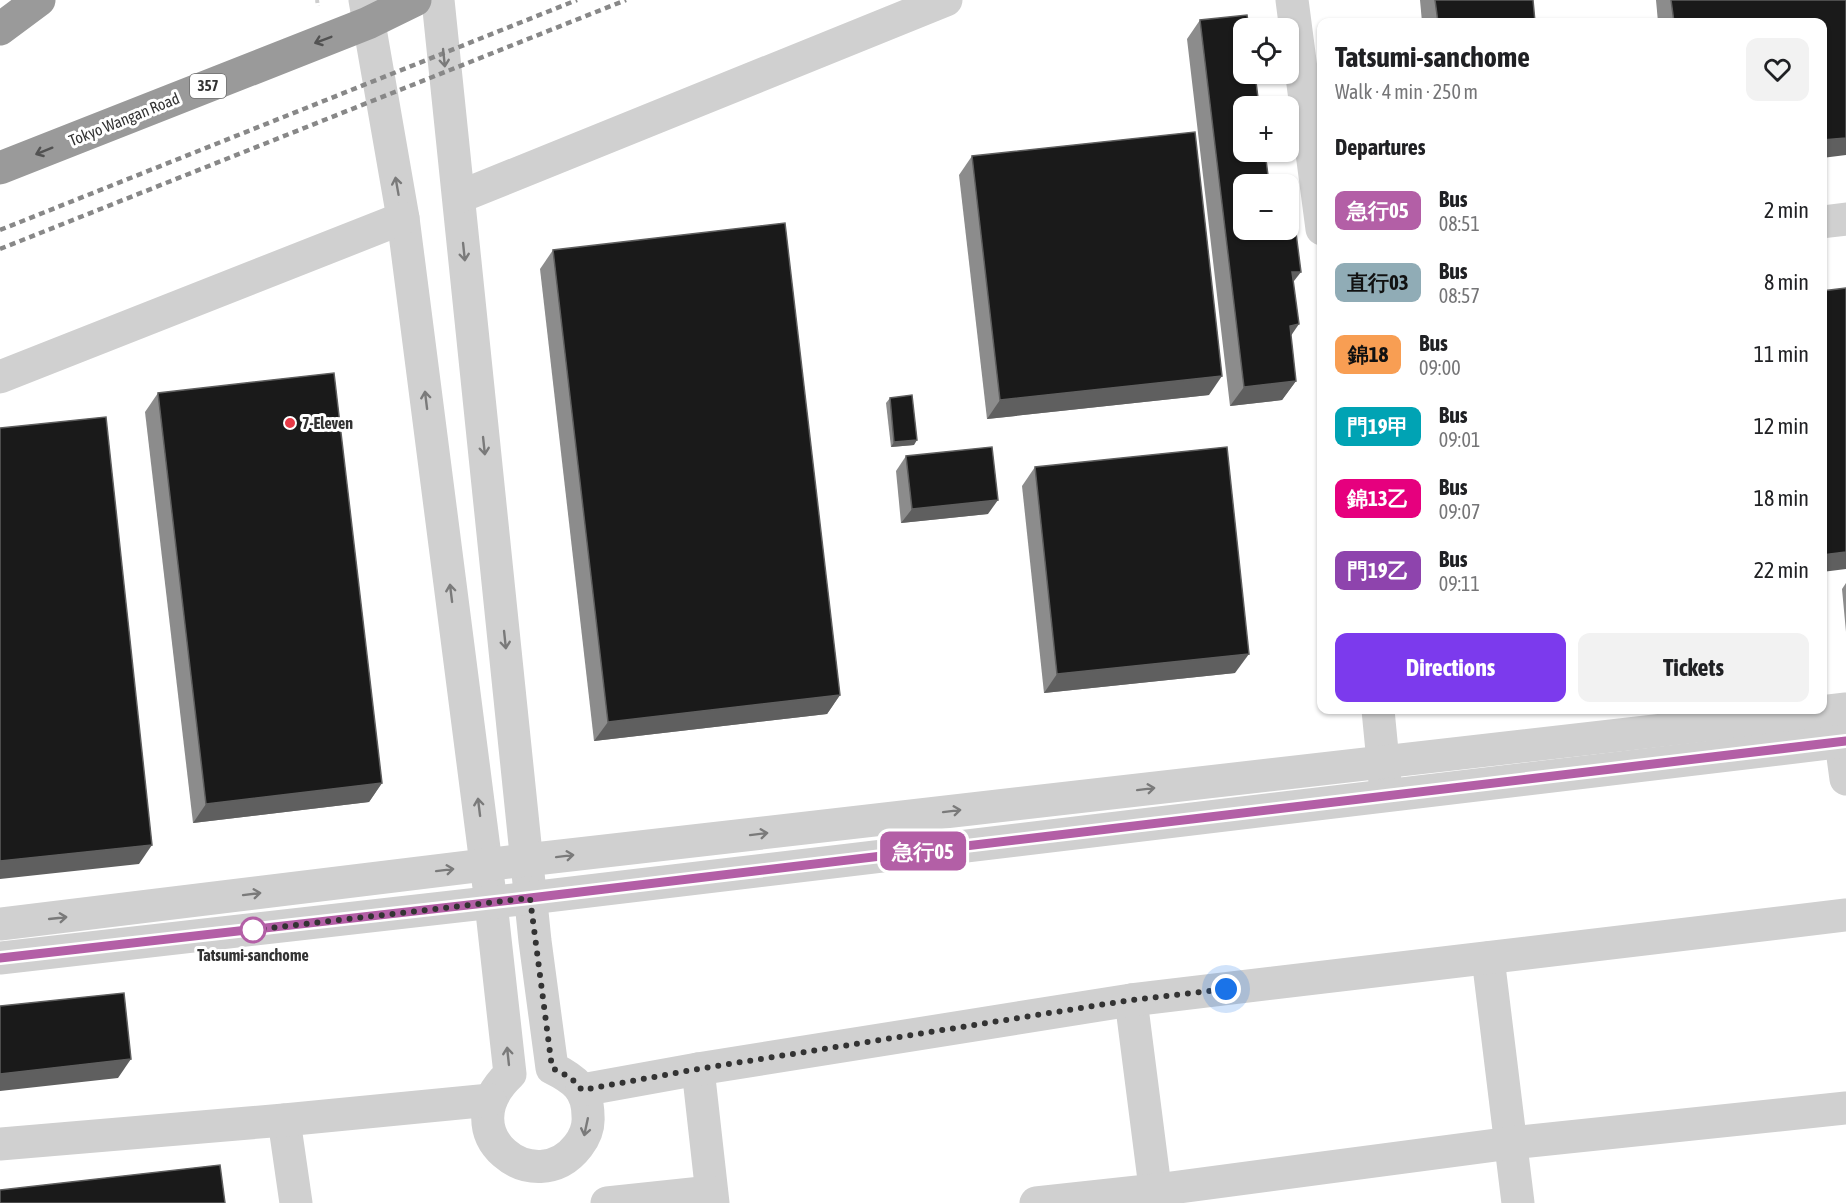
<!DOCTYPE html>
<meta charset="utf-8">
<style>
body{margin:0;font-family:"Asap Condensed",sans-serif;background:#f2f2f2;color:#202124;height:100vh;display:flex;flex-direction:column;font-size:22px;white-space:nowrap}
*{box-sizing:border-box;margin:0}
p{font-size:20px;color:#757577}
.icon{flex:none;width:33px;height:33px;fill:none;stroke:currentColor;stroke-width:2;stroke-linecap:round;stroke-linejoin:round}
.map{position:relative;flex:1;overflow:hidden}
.side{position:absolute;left:1317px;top:18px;width:510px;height:696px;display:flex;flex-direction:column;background:#fff;border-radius:12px;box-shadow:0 2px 4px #0004}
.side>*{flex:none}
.badge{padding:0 12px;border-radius:9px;font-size:21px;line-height:39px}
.fabs{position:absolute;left:1233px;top:18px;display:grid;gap:12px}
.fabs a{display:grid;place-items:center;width:66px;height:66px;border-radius:12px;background:#fff;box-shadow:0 2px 4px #0004;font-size:30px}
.you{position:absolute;width:30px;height:30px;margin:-15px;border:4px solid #fff;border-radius:50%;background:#1a73e8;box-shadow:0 0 0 9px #1a73e833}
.map>.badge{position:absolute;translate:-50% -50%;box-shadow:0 0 0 3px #fff}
h2{padding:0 18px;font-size:22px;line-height:54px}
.round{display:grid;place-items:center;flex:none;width:63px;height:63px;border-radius:12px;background:#f2f2f2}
.summary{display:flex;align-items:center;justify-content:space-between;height:102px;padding:0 18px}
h1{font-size:28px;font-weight:700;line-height:45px}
.primary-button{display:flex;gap:12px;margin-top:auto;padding:12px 18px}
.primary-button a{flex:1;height:69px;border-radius:12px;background:#7c3aed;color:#fff;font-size:24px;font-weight:700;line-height:69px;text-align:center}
.primary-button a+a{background:#f2f2f2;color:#202124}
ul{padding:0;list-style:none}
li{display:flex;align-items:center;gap:18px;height:72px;padding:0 18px}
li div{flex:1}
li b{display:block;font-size:22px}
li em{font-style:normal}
li .badge{min-width:66px;font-weight:700;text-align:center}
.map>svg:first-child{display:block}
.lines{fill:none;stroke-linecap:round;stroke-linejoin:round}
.path{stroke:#cdcdcd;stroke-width:4;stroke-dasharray:3 3;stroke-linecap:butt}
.minor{stroke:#d0d0d0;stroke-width:33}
.highway{stroke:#9a9a9a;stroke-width:33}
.rail{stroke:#888;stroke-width:4.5;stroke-dasharray:6 4.5;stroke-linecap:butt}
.wall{fill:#8c8c8c}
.shaded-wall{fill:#5f5f5f}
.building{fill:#1a1a1a;stroke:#5f5f5f;stroke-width:1.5}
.oneway{stroke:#525252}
.oneway2{stroke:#7a7a7a}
.line-casing{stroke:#fff;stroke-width:14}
.line{stroke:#b35fa6;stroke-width:9}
.walk{stroke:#333;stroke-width:6;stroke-dasharray:0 10.8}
.poi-dot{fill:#e63946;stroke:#fff;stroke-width:2}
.stop-dot{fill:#fff;stroke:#b35fa6;stroke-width:3}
.labels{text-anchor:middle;stroke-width:6;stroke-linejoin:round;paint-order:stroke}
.shield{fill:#fff;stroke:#707070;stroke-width:1.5}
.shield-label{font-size:15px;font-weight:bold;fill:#333}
.street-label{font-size:16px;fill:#333;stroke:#fff}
.poi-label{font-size:16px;font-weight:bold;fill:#333;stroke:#fff;text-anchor:start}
.stop-label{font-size:16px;font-weight:bold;fill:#333;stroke:#fff}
</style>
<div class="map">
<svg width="1846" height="1203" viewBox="0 0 1846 1203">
<rect width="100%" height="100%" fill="#fff"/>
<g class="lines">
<!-- path -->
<polyline class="path" points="317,0 318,6"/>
<!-- minor -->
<g class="minor">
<path d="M365,0L403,218L491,903L510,1074C446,1134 536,1201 578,1146C585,1137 589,1127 588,1116C588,1089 574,1079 552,1068L535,941L438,0"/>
<polyline points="1292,0 1322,229"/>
<polyline points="459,197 946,0"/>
<polyline points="1822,222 1846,219"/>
<polyline points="0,377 403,218"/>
<polyline points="1378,710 1385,782"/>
<polyline points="1841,742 1846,779"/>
<polyline points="0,924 526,860 1846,709"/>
<polyline points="0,958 530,898 1846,741"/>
<polyline points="1488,958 1518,1203"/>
<polyline points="1131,1000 1157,1203"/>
<polyline points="698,1069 713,1203"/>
<polyline points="582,1090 698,1069 1131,1000 1846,915"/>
<polyline points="284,1120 296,1203"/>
<polyline points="0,1144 284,1120 490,1100"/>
<polyline points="607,1203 711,1192"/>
<polyline points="1036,1203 1156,1190 1511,1143 1846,1108"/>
</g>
<!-- highway -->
<g class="highway">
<polyline points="0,29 39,0"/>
<polyline points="0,168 368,23 415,0"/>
</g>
<!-- rail -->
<g class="rail">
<polyline points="0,230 577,0"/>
<polyline points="0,249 626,0"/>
</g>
</g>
<!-- wall -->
<g class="wall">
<polygon points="1420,0 1533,0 1535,22 1422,22"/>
<polygon points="1656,0 1846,0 1822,22 1658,22"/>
<polygon points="1200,20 1269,183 1286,236 1294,282 1291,336 1296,381 1282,400 1230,406 1187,39"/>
<polygon points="972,156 1209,395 987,419 959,175"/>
<polygon points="553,250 840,695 827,714 594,741 540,269"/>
<polygon points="158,393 382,783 369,802 193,823 145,412"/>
<polygon points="890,398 914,445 891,447 886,403"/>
<polygon points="906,456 988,514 901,523 896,471"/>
<polygon points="1035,467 1235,673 1044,693 1022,486"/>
<polygon points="1846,583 1846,632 1842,589"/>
</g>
<!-- shaded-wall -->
<g class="shaded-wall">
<polygon points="1846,138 1846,155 1822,158 1822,140"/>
<polygon points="1292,272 1301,272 1287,290"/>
<polygon points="1299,324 1286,343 1290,326"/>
<polygon points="1222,376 1209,395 987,419 1000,400"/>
<polygon points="1296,381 1282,400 1230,406 1244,387"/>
<polygon points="917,440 914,445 891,447 894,442"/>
<polygon points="998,500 988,514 901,523 912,509"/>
<polygon points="1846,552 1846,569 1822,572 1822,555"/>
<polygon points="1249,654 1235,673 1044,693 1057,674"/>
<polygon points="840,695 827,714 594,741 608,722"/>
<polygon points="382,783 369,802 193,823 206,804"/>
<polygon points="152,845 139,864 0,879 0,861"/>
<polygon points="131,1059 118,1078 0,1091 0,1074"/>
</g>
<!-- building -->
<g class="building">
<polygon points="1435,0 1533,0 1535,22 1438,22"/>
<polygon points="1671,0 1846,0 1846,138 1822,140 1822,22 1674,22"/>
<polygon points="1247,15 1249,28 1244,28 1244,74 1255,74 1259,106 1244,106 1244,152 1265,152 1269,183 1279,182 1279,184 1244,184 1244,230 1286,230 1286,236 1296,233 1301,272 1292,272 1299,324 1290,326 1296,381 1244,387 1200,20"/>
<polygon points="1195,132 1222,376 1000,400 972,156"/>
<polygon points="785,223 840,695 608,722 553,250"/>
<polygon points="1846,288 1846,552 1822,555 1822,291"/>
<polygon points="334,373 382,783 206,804 158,393"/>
<polygon points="912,395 917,440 894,442 890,398"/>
<polygon points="106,417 152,845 0,861 0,428"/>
<polygon points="992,447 998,500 912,509 906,456"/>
<polygon points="1227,447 1249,654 1057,674 1035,467"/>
<polygon points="124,993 131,1059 0,1074 0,1006"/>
<polygon points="220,1165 225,1203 0,1203 0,1190"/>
</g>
<!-- one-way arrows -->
<defs><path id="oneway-shaft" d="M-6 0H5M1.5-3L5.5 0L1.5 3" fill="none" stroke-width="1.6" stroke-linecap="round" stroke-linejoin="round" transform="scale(1.5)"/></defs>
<g class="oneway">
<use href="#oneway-shaft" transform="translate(323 40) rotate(159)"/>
<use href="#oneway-shaft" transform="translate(44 151) rotate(158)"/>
</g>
<g class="oneway2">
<use href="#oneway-shaft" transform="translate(444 58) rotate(84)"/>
<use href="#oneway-shaft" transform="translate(397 186) rotate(-100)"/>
<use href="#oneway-shaft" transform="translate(464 252) rotate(84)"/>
<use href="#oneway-shaft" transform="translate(426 400) rotate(-97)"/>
<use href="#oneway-shaft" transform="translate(484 446) rotate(84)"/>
<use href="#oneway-shaft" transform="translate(451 593) rotate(-97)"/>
<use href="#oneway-shaft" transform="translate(505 640) rotate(84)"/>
<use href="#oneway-shaft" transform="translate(1146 789) rotate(-7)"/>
<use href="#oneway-shaft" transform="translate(479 807) rotate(-97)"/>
<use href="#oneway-shaft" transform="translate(952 811) rotate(-7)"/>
<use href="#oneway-shaft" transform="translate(759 834) rotate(-7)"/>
<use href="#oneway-shaft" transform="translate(565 856) rotate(-7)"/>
<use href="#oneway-shaft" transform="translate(445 870) rotate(-7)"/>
<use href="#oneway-shaft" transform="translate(252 894) rotate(-7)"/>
<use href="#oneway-shaft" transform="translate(58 918) rotate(-6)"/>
<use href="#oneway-shaft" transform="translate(508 1056) rotate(-96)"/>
<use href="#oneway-shaft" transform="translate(586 1127) rotate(102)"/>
</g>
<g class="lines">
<!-- line casing -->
<g class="line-casing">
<polyline id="line" points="0,958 530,898 1846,741"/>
</g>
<!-- line -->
<use href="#line" class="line"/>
<!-- walk -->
<polyline class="walk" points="253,930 530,898 552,1068 571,1078 582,1090 698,1069 1131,1000 1226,989"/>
</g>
<!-- markers -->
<circle class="poi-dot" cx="290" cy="423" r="6"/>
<circle class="stop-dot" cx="253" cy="930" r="12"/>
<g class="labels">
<!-- shield labels -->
<rect class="shield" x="190" y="74" width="36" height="24" rx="4.5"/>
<g class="shield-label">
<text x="208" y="91">357</text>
</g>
<!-- street labels -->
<g class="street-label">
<text transform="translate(124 119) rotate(-22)" y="6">Tokyo Wangan Road</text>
</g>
<!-- poi labels -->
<g class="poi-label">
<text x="302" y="429">7-Eleven</text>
</g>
<!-- stop labels -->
<g class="stop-label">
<text x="253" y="961">Tatsumi-sanchome</text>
</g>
</g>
</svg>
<div class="fabs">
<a><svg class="icon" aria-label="locate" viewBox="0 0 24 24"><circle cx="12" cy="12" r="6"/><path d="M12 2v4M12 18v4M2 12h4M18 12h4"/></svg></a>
<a>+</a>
<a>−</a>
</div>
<div class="you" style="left:1226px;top:989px"></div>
<b class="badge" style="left:923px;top:851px;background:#b35fa6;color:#fff">急行05</b>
<section class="side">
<div class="summary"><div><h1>Tatsumi-sanchome</h1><p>Walk · 4 min · 250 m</p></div><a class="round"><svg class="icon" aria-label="heart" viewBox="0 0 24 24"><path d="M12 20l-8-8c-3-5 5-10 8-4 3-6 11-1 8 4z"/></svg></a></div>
<h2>Departures</h2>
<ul>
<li><span class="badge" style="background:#b35fa6;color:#fff">急行05</span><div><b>Bus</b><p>08:51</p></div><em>2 min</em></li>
<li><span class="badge" style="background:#90acb6;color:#111">直行03</span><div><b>Bus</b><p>08:57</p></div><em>8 min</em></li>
<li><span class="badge" style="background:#f89e53;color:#111">錦18</span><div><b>Bus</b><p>09:00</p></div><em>11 min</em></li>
<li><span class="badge" style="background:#00a3b4;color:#fff">門19甲</span><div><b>Bus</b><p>09:01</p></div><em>12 min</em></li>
<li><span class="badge" style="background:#e6007e;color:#fff">錦13乙</span><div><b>Bus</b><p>09:07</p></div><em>18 min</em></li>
<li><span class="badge" style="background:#8e44ad;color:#fff">門19乙</span><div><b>Bus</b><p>09:11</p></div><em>22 min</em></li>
</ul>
<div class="primary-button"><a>Directions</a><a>Tickets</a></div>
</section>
</div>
